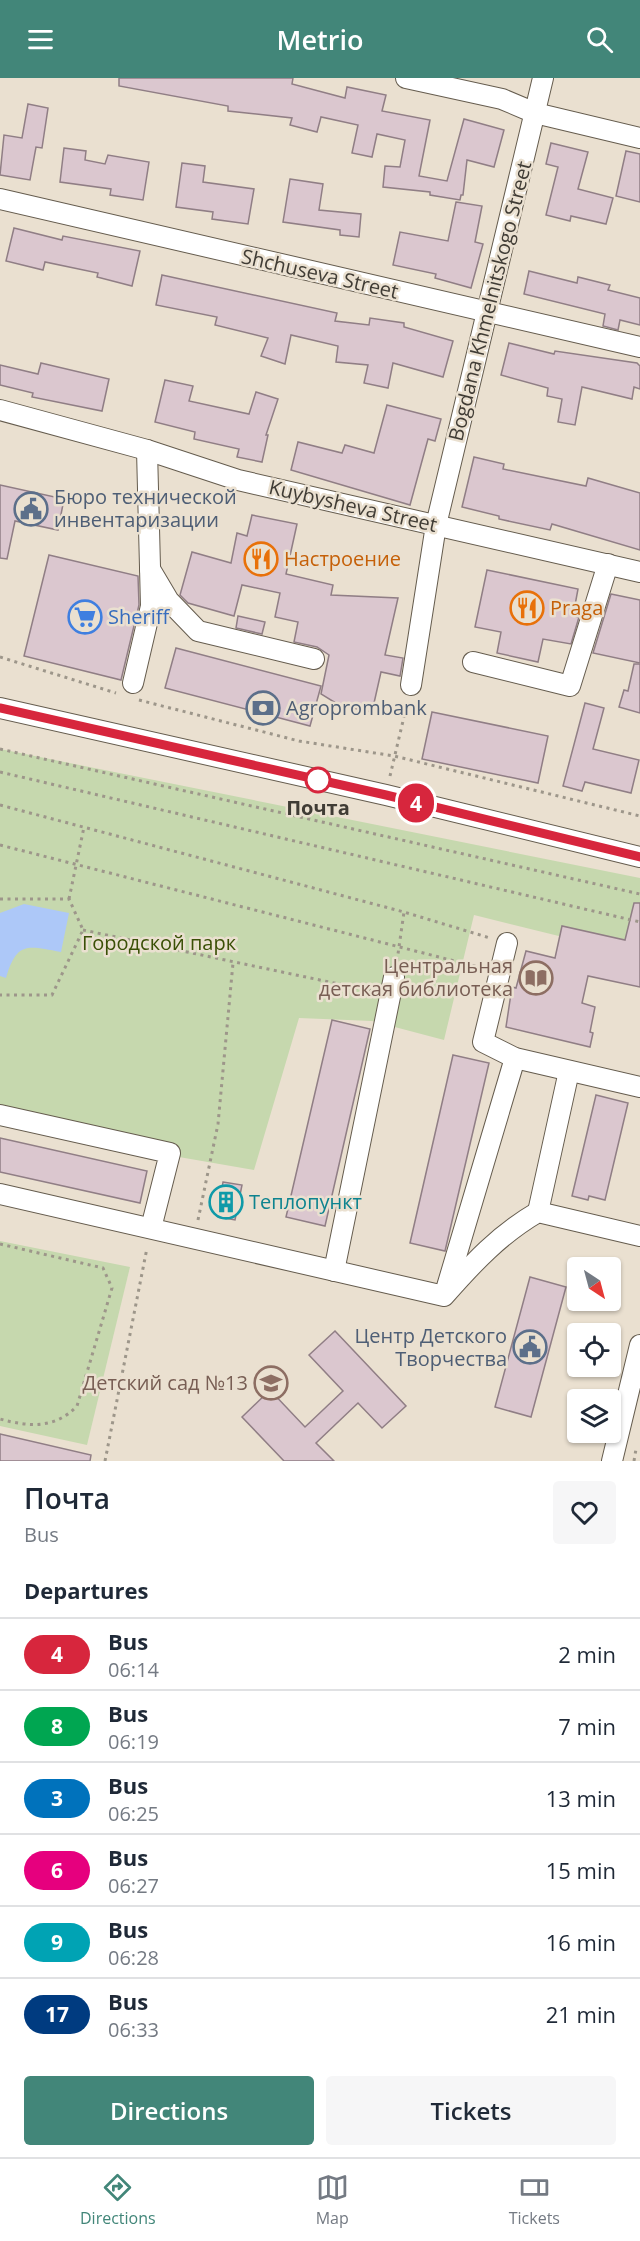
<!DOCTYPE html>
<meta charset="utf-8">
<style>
body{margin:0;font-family:"Open Sans",sans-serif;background:#f6f6f7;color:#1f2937;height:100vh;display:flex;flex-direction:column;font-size:22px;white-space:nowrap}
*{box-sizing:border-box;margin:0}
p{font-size:20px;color:#747a83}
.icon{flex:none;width:33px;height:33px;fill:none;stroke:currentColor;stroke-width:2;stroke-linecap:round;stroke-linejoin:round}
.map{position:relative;height:1383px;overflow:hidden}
.drawer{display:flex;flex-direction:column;background:#fff;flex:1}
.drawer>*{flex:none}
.badge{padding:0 12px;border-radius:20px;font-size:21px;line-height:39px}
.needle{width:39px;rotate:144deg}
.controls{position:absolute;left:567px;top:1179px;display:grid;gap:12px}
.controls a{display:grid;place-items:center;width:54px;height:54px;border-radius:6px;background:#fff;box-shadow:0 2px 4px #0004;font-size:30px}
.map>.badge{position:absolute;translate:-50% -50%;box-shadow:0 0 0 3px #fff}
h2{padding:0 24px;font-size:22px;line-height:54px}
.round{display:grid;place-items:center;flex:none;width:63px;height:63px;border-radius:6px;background:#f6f6f7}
.overview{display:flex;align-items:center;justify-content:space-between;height:102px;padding:0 24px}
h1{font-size:28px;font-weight:600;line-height:45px}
.action{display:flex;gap:12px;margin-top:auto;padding:12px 24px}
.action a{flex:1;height:69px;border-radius:6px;background:#428679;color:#fff;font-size:24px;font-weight:600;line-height:69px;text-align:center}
.action a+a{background:#f6f6f7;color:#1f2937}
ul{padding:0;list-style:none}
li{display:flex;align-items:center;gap:18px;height:72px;padding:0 24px;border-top:2px solid #e0e1e3}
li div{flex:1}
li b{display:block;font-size:22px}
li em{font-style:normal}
li .badge{min-width:66px;font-weight:700;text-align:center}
header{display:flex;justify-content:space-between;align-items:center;height:78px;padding:0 24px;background:#428679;color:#fff;font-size:27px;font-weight:600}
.dock{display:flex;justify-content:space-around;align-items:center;height:84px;border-top:2px solid #e0e1e3;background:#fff;font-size:16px;color:#747a83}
.dock a{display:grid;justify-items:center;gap:3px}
.dock .selected{color:#428679}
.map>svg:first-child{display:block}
.green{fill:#c6d8ae}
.water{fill:#adc8f8}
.building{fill:#dbc7cf;stroke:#907e85;stroke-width:1.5}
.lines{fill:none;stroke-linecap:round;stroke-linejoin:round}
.minor-casing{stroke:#655c4e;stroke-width:22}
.path{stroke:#9d968a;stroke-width:3;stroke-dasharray:3 4.5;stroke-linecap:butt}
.minor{stroke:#fff;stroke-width:20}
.line-casing{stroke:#fff;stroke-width:14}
.line{stroke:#d7263d;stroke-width:9}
.stop-dot{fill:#fff;stroke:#d7263d;stroke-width:3}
.labels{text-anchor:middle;stroke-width:5;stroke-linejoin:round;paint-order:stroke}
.street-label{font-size:20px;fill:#403c35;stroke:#eae0d0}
.service-label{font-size:20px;fill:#4e5e75;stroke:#eae0d0;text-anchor:start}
.food-label{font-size:20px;fill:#c56008;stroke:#eae0d0;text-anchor:start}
.shop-label{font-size:20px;fill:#366cbe;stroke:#eae0d0;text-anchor:start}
.stop-label{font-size:20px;font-weight:bold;fill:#403c35;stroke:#eae0d0}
.park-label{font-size:20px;fill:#3a5006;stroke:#eae0d0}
.education-label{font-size:20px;fill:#785e54;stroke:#eae0d0;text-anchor:end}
.culture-label{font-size:20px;fill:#0d838f;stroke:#eae0d0;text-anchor:start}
</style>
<header><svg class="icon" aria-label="menu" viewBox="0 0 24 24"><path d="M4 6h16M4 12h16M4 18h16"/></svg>Metrio<svg class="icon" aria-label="search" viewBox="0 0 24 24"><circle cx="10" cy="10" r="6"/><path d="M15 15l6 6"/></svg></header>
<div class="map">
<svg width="640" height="1383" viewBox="0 0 640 1383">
<rect width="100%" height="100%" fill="#eae0d0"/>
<!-- green -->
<g class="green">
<polygon points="0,671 640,800 640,878 474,837 444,962 372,943 299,940 254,1092 0,1048"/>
<polygon points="0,1163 130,1189 87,1367 0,1348"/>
</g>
<!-- water -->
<path class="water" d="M24,826L69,835L61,874C27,868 17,863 6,900L0,898V835Z"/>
<!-- building -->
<g class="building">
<polygon points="119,0 293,0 292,6 345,20 347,9 386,17 382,33 430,42 419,98 447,103 464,41 504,52 494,89 467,82 463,117 461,117 460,122 430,117 430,114 383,109 385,88 400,89 405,62 377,56 372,79 352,75 358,47 321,39 317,54 290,47 292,40 228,33 228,28 119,8"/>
<polygon points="28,26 48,30 42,70 36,69 30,102 0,97 4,57 22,60"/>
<polygon points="551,65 588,74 578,111 613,120 606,146 571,138 570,143 546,137 558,89 546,86"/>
<polygon points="64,70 86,73 85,82 105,86 108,77 149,84 143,122 110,117 111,111 60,104"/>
<polygon points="626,73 640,76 640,124 616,118"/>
<polygon points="182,85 205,88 203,104 254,111 248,146 212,141 213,134 176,129"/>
<polygon points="290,101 323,106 319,132 361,136 359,159 340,157 340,152 283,144"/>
<polygon points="456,124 482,128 475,164 483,166 471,210 435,200 436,196 393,187 400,154 448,163"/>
<polygon points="14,150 62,162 63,158 140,173 132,208 97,199 98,195 45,184 43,192 6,183"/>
<polygon points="529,193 577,205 578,199 610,207 608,212 640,220 640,247 620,242 618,252 603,248 605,236 524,216"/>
<polygon points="162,197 337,235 335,243 369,247 370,240 404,245 404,249 453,263 443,299 393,285 388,310 364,305 368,287 336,284 338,268 291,257 285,286 261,278 268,260 215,247 217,239 156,227"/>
<polygon points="509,265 554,276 555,273 637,285 640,288 640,311 634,309 632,321 582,309 575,347 558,344 562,321 547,318 548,310 501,297"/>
<polygon points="41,285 109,301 102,333 32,319 33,315 0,307 0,287 38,296"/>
<polygon points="165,302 193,308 189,323 249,336 256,314 278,321 266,357 268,357 262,384 237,379 239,371 194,361 195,354 155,344"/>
<polygon points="387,327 441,341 435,363 428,361 410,427 291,392 298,364 342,375 345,367 374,375"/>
<polygon points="474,379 504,386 503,391 586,408 588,400 640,415 640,472 552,446 550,452 499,441 499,438 462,429"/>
<polygon points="0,407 64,421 58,452 15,443 7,481 0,480"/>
<polygon points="252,437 297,446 286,496 333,507 331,517 398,520 385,577 403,580 400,598 381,594 372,634 339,627 321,616 329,577 317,569 294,564 298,544 275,539 280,515 242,507 234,538 188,525 180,517 192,474 231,485 237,455 247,458"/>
<polygon points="49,477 138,498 139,527 121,602 24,578"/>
<polygon points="487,492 578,511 573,538 579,539 571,566 543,561 538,584 497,575 501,554 475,549"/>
<polygon points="611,516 640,522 640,585 593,575"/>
<polygon points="238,538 265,544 262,556 236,550"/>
<polygon points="176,570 321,608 310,648 165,610"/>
<polygon points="634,586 640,586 640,635 619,629 624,612 628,613"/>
<polygon points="585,625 604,630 593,671 639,682 631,715 585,704 582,713 563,708"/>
<polygon points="432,634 548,658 538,705 422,681"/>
<polygon points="634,825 640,825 640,909 588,898 582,925 595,929 590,954 593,955 590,969 506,949 512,909 516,910 526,873 555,880 562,848 625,862"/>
<polygon points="332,942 370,951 325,1148 286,1139"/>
<polygon points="453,977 489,985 445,1173 410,1165"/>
<polygon points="596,1017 628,1025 605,1122 589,1118 588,1122 572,1118"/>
<polygon points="0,1060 147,1093 140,1125 0,1094"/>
<polygon points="223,1104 242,1107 235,1142 218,1139 219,1133 212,1131 215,1116 221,1117"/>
<polygon points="530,1199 566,1209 531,1339 495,1329"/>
<polygon points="335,1253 406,1328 382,1350 358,1325 316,1365 334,1383 284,1383 242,1339 270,1312 305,1349 343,1313 309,1277"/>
<polygon points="0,1356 91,1377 90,1383 0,1383"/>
</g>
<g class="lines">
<!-- minor casing -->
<g class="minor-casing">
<g id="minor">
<polyline points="406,0 502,21 535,35 640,60"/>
<polyline points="0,121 640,269"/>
<polyline points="0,332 147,372 238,402 640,494"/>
<polyline points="150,491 169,523 198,553 314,581"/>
<polyline points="473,584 570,608 608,486"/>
<polyline points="133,605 151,528 147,372"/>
<polyline points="411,607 436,447 543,0"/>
<polyline points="0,630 386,717 640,779"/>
<polyline points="507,865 483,964 515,980 640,1009"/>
<polyline points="0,1037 170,1075 151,1150"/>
<path d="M0,1116L444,1218C473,1185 500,1156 538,1134L640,1158"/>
<polyline points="538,1134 569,993"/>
<polyline points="334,1193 394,899"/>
<polyline points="446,1212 515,980"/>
<polyline points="612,1383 640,1267"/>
</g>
</g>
<!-- path -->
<g class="path">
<polyline points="0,579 116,615"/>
<polyline points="139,622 299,663 394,678 640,738"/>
<polyline points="0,671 640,816"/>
<polyline points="0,694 640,844"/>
<polyline points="390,698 407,626"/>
<polyline points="0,727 404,834 490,860"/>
<polyline points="0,767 482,890"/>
<polyline points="0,821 69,821 83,852 52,917 0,917"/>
<polyline points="69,821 84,749"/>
<polyline points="83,852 372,913"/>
<polyline points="397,883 404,834"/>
<polyline points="198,1142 218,1046 233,885"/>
<path d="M0,1166L103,1190L112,1210L77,1328C55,1351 29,1349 0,1341"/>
<polyline points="105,1383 147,1170"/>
<polyline points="634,1383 636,1371"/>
</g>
<!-- minor -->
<use href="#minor" class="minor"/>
</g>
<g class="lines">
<!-- line casing -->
<g class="line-casing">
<polyline id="line" points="0,630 386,717 640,779"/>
</g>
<!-- line -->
<use href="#line" class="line"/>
</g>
<!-- icons -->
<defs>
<g id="civic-ring" transform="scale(1.725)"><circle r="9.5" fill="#eae0d0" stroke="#5c6f8a" stroke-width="1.5"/><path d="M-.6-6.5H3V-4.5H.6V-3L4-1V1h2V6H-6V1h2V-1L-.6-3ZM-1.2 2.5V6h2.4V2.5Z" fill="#5c6f8a"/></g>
<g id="restaurant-ring" transform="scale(1.725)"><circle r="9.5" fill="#eae0d0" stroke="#e8710a" stroke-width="1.5"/><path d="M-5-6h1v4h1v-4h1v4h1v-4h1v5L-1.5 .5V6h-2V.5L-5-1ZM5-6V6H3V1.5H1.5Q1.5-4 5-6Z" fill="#e8710a"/></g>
<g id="supermarket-ring" transform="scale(1.725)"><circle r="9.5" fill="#eae0d0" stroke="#3f7fe0" stroke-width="1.5"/><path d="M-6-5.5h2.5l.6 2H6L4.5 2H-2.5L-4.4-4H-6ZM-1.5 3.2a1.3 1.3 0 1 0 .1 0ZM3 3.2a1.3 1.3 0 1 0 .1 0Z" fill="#3f7fe0"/></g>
<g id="bank-ring" transform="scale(1.725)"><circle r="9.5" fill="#eae0d0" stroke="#5c6f8a" stroke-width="1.5"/><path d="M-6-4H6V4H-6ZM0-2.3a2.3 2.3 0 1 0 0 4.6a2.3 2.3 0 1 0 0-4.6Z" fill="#5c6f8a"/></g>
<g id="library-ring" transform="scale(1.725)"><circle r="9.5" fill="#eae0d0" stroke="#8d6e63" stroke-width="1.5"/><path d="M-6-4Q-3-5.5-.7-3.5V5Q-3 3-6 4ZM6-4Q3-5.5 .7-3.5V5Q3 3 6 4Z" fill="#8d6e63"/></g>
<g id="building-ring" transform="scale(1.725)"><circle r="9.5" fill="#eae0d0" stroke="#0f9aa8" stroke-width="1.5"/><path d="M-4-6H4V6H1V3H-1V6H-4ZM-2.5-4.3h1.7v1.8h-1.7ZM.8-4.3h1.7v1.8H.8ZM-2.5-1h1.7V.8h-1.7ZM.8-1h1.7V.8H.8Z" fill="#0f9aa8"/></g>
<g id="school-ring" transform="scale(1.725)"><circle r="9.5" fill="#eae0d0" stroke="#8d6e63" stroke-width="1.5"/><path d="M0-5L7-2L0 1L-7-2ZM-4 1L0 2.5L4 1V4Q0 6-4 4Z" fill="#8d6e63"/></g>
</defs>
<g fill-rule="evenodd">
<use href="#civic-ring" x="31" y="431"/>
<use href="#restaurant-ring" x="261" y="481"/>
<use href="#restaurant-ring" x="527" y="530"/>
<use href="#supermarket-ring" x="85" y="539"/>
<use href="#bank-ring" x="263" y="630"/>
<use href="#library-ring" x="536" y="900"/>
<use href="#building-ring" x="226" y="1124"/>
<use href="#civic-ring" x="530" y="1269"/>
<use href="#school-ring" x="271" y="1305"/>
</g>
<!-- markers -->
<circle class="stop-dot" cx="318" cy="702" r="12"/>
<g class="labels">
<!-- street labels -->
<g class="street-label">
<text transform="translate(320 196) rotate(13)" y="7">Shchuseva Street</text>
<text transform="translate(490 223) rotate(-76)" y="7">Bogdana Khmelnitskogo Street</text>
<text transform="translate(353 428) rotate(13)" y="7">Kuybysheva Street</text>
</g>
<!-- service labels -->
<g class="service-label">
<text x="54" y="426">Бюро технической<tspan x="54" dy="23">инвентаризации</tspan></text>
<text x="286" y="637">Agroprombank</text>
<text x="507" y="1265" text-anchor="end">Центр Детского<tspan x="507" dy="23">Творчества</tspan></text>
</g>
<!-- food labels -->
<g class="food-label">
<text x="284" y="488">Настроение</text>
<text x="550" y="537">Praga</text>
</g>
<!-- shop labels -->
<g class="shop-label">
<text x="108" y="546">Sheriff</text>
</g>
<!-- stop labels -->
<g class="stop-label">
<text x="318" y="737">Почта</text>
</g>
<!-- park labels -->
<g class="park-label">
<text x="159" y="872">Городской парк</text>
</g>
<!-- education labels -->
<g class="education-label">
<text x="513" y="895">Центральная<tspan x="513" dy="23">детская библиотека</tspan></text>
<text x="248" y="1312">Детский сад №13</text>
</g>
<!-- culture labels -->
<g class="culture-label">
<text x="249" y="1131">Теплопункт</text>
</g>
</g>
</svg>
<div class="controls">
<a><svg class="needle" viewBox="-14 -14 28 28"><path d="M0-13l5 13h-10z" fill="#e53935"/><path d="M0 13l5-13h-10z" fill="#747a83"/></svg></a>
<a><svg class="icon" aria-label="locate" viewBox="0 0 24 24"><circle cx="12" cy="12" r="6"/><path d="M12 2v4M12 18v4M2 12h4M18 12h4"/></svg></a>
<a><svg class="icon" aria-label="layers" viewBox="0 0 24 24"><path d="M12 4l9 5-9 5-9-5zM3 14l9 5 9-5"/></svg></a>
</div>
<b class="badge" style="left:416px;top:725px;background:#d7263d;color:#fff">4</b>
</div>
<section class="drawer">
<div class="overview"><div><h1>Почта</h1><p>Bus</p></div><a class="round"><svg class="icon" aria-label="heart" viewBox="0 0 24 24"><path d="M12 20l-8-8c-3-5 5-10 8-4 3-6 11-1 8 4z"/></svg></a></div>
<h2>Departures</h2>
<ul>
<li><span class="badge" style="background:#d7263d;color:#fff">4</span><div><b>Bus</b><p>06:14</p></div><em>2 min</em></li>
<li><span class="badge" style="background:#00a651;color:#fff">8</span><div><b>Bus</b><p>06:19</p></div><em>7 min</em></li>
<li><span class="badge" style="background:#0072bc;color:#fff">3</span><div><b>Bus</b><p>06:25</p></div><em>13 min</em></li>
<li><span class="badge" style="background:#e6007e;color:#fff">6</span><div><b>Bus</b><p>06:27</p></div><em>15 min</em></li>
<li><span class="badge" style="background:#00a3b4;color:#fff">9</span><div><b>Bus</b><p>06:28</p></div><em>16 min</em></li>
<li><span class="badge" style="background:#003b80;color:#fff">17</span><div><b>Bus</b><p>06:33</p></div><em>21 min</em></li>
</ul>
<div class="action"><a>Directions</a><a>Tickets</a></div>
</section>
<nav class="dock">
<a class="selected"><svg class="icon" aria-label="directions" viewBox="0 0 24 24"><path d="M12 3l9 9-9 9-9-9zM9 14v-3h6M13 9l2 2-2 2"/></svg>Directions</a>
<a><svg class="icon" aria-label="map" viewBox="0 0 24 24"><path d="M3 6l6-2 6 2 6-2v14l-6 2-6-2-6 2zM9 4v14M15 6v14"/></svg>Map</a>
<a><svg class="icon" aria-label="tickets" viewBox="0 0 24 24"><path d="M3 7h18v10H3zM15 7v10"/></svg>Tickets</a>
</nav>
